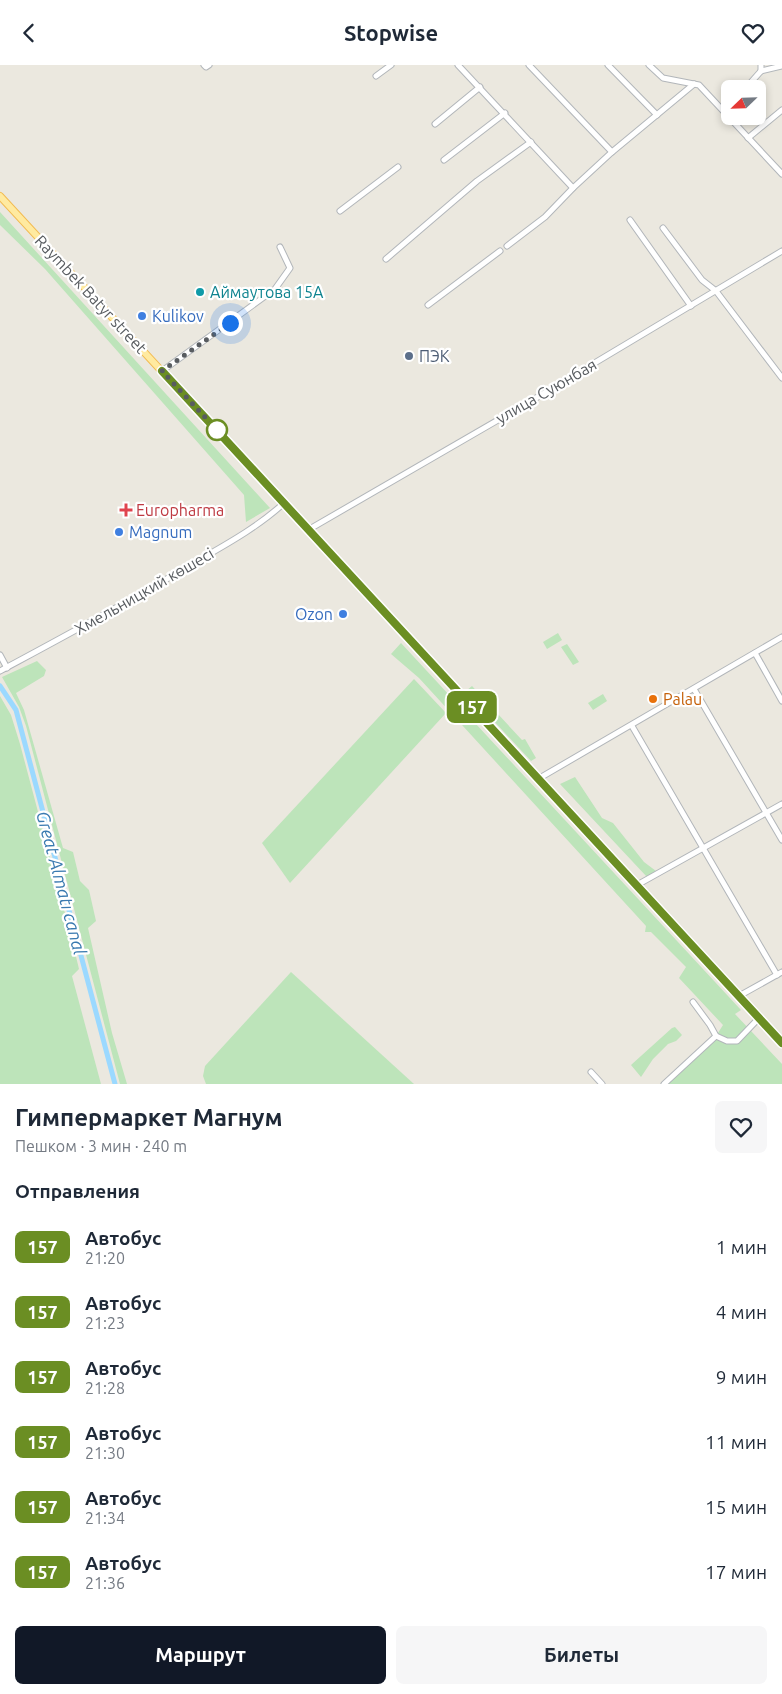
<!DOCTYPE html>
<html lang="ru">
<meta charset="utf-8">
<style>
body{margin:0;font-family:Ubuntu,sans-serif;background:#f6f6f7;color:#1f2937;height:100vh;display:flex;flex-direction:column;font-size:19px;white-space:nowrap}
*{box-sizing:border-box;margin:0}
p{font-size:16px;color:#747a83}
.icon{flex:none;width:28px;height:28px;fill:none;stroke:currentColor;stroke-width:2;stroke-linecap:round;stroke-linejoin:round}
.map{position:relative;height:1019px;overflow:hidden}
.drawer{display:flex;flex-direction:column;background:#fff;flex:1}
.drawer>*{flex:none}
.badge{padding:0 10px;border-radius:8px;font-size:18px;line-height:32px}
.needle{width:32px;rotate:247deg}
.controls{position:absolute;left:721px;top:15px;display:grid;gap:10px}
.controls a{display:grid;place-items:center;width:45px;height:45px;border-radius:8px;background:#fff;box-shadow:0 2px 8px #0003;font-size:25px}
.you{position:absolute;width:25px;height:25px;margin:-12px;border:4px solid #fff;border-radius:50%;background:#1a73e8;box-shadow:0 0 0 8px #1a73e833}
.map>.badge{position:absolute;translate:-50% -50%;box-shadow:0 0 0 2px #fff}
h2{padding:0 15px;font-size:19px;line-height:45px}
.round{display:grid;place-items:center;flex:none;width:52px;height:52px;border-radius:8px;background:#f6f6f7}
.summary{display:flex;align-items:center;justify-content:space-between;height:85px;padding:0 15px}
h1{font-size:24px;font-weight:600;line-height:38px}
.button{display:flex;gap:10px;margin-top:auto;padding:10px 15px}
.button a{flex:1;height:58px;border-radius:8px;background:#111827;color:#fff;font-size:20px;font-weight:600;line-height:58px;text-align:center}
.button a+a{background:#f6f6f7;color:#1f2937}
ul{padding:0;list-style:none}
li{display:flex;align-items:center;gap:15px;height:65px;padding:0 15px}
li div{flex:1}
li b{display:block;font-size:19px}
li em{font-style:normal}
li .badge{min-width:55px;font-weight:700;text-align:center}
header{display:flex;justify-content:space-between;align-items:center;height:65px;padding:0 15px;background:#fff;font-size:22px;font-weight:600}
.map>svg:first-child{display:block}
.green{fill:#bde4ba}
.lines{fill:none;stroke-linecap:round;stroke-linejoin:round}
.canal{stroke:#9bd9ff;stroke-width:5}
.minor-casing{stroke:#b2b6ba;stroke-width:7}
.major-casing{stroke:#f2bb52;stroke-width:8}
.minor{stroke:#fff;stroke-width:5}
.major{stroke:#ffeaa0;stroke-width:6}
.line-casing{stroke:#fff;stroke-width:11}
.line{stroke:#6b8e23;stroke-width:8}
.walk{stroke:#585c60;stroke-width:5;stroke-dasharray:0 9}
.culture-dot{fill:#0f9aa8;stroke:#fff;stroke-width:2}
.shop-dot{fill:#3f7fe0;stroke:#fff;stroke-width:2}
.service-dot{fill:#5c6f8a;stroke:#fff;stroke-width:2}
.stop-dot{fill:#fff;stroke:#6b8e23;stroke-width:2.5}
.health-dot{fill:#e0444e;stroke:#fff;stroke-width:2}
.food-dot{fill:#e8710a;stroke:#fff;stroke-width:2}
.labels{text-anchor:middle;stroke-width:4.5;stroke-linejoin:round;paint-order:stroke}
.culture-label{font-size:16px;fill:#0d838f;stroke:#fff;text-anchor:start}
.street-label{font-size:16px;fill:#585c60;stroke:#fff}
.shop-label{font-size:16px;fill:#366cbe;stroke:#fff;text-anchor:start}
.service-label{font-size:16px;fill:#4e5e75;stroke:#fff;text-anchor:start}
.health-label{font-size:16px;fill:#be3a42;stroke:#fff;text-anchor:start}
.food-label{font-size:16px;fill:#c56008;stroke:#fff;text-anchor:start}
.water-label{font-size:18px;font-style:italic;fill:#3a7ab0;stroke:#fff}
</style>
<header><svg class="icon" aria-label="back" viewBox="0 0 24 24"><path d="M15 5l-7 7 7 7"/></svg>Stopwise<svg class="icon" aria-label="heart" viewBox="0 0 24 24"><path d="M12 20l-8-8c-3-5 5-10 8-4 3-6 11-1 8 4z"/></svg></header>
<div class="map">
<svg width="782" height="1019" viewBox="0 0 782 1019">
<rect width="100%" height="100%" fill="#ebe8df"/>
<!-- green -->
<g class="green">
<polygon points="0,147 270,443 246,457 244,430 45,204 0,160"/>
<polygon points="558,568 562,575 547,584 543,577"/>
<polygon points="401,578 741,945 735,949 782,999 782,1019 664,1019 716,971 723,960 679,913 686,902 651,867 645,867 646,861 419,613 391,589"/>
<polygon points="567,579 579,597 573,600 561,582"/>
<polygon points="37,596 46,605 44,611 16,628 24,645 63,783 73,787 80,816 89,825 96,856 88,863 112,968 127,1019 120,1019 26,661 19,642 2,612"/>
<polygon points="414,614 446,648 290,818 262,778"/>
<polygon points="472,621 522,675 525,674 536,693 531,696 466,626"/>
<polygon points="603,629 607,636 593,645 588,638"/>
<polygon points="0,631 11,650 20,679 71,871 79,904 72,911 101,1019 0,1019"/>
<polygon points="575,712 602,753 613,758 644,797 656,806 647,812 560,719"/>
<polygon points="291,907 414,1019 206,1019 203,1011 205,1001"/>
<polygon points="675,962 682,970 676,976 668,979 653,994 641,1012 631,1000 672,963"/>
</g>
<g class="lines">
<!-- canal -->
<polyline class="canal" points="0,621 16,645 115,1019"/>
<!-- minor casing -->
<g class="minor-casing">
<g id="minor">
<polyline points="204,0 206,2 209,0"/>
<polyline points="458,0 573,123 612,87 694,19"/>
<polyline points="529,0 612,87"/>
<polyline points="608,0 657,50"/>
<polyline points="649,0 663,13 699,20 782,109"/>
<polyline points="761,6 782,1"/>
<polyline points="376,11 391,0"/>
<polyline points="745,24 761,6 761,0"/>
<polyline points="435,59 480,22"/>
<polyline points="748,73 782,45"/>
<polyline points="444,95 505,48"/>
<polyline points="340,146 398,102"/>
<polyline points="630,155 691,241"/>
<polyline points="663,163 702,215 716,226 782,313"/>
<polyline points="507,181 545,152 573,123"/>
<polyline points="386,194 477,116 531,77"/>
<polyline points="428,240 500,186"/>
<polyline points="162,306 275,224 290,203 280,182"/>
<polyline points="308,465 536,333 782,186"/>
<polyline points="755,588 782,636"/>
<polyline points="0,590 7,603"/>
<path d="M0,606C65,571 129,537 192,499C223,481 257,463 284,438"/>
<polyline points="694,624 782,775"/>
<polyline points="632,661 777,910"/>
<polyline points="538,714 782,572"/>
<polyline points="637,820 782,739"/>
<polyline points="739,931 782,907"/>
<polyline points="716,971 727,976 737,976 759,953"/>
<polyline points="591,1007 602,1019"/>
<polyline points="664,1019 716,971 710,960 693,937"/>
</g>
</g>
<!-- major casing -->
<g class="major-casing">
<polyline id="major" points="0,131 782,978"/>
</g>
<!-- minor -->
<use href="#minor" class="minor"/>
<!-- major -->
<use href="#major" class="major"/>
</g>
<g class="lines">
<!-- line casing -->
<g class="line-casing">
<polyline id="line" points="162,306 782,978"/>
</g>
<!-- line -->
<use href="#line" class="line"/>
<!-- walk -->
<polyline class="walk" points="217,365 162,306 230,258"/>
</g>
<!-- markers -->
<circle class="culture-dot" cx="200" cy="227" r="5"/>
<g class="shop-dot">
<circle cx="142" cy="251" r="5"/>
<circle cx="119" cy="467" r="5"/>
<circle cx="343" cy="549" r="5"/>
</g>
<circle class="service-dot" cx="409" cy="291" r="5"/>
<circle class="stop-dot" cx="217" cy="365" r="10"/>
<path class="health-dot" d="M123.5 437.5h5v5h5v5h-5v5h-5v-5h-5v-5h5z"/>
<circle class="food-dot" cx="653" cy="634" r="5"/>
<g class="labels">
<!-- culture labels -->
<g class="culture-label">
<text x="210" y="233">Аймаутова 15А</text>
</g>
<!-- street labels -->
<g class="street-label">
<text transform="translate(91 229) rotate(47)" y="6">Raymbek Batyr street</text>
<text transform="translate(546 326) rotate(-30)" y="6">улица Суюнбая</text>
<text transform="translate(144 526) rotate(-30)" y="6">Хмельницкий көшесі</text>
</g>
<!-- shop labels -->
<g class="shop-label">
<text x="152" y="257">Kulikov</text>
<text x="129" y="473">Magnum</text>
<text x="333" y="555" text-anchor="end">Ozon</text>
</g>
<!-- service labels -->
<g class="service-label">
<text x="419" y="297">ПЭК</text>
</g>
<!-- health labels -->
<g class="health-label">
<text x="136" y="451">Europharma</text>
</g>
<!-- food labels -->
<g class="food-label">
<text x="663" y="640">Palau</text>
</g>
<!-- water labels -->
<g class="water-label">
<text transform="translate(61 818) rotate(75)" y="6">Great Almatı canal</text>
</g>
</g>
</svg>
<div class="controls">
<a><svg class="needle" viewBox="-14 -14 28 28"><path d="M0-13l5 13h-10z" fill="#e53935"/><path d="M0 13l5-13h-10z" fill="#747a83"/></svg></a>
</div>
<div class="you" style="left:230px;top:258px"></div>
<b class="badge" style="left:472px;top:642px;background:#6b8e23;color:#fff">157</b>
</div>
<section class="drawer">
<div class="summary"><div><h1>Гимпермаркет Магнум</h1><p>Пешком · 3 мин · 240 m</p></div><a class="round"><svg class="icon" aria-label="heart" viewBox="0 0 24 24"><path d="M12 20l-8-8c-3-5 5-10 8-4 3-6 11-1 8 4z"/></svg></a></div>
<h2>Отправления</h2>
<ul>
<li><span class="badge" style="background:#6b8e23;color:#fff">157</span><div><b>Автобус</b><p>21:20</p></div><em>1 мин</em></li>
<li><span class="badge" style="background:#6b8e23;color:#fff">157</span><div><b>Автобус</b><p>21:23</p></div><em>4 мин</em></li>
<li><span class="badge" style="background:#6b8e23;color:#fff">157</span><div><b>Автобус</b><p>21:28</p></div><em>9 мин</em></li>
<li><span class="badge" style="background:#6b8e23;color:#fff">157</span><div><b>Автобус</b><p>21:30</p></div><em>11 мин</em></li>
<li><span class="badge" style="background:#6b8e23;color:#fff">157</span><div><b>Автобус</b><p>21:34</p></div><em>15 мин</em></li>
<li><span class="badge" style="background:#6b8e23;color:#fff">157</span><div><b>Автобус</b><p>21:36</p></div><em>17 мин</em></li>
</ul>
<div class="button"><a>Маршрут</a><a>Билеты</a></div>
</section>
